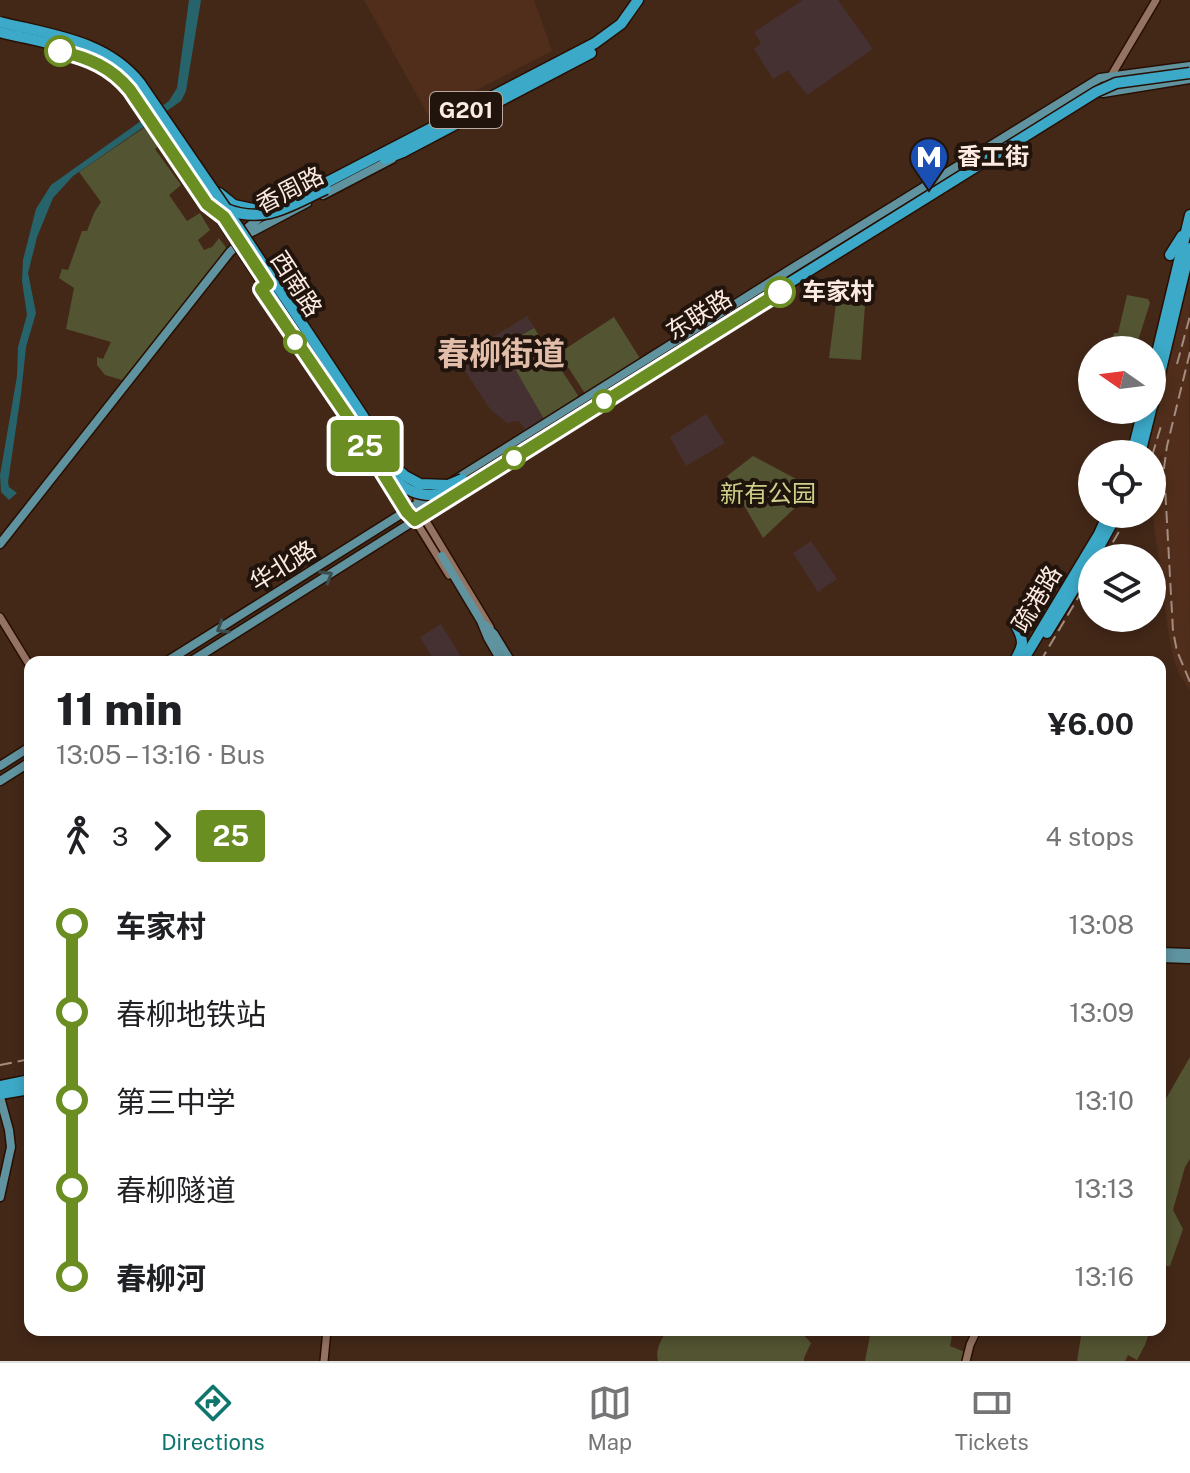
<!DOCTYPE html>
<meta charset="utf-8">
<style>
body{margin:0;font-family:"Public Sans","Noto Sans SC",sans-serif;background:#f6f6f6;color:#202124;height:100vh;display:flex;flex-direction:column;font-size:30px;white-space:nowrap}
*{box-sizing:border-box;margin:0}
p{font-size:26px;color:#757577}
.icon{flex:none;width:44px;height:44px;fill:none;stroke:currentColor;stroke-width:2;stroke-linecap:round;stroke-linejoin:round}
.map{position:relative;flex:1;overflow:hidden}
.details{position:absolute;left:24px;top:656px;width:1142px;height:680px;display:flex;flex-direction:column;background:#fff;border-radius:16px;box-shadow:0 4px 12px #0003}
.details>*{flex:none}
.badge{padding:0 16px;border-radius:6px;font-size:28px;line-height:52px}
.needle{width:52px;rotate:284deg}
.buttons{position:absolute;left:1078px;top:336px;display:grid;gap:16px}
.buttons a{display:grid;place-items:center;width:88px;height:88px;border-radius:50%;background:#fff;box-shadow:0 4px 12px #0003;font-size:40px}
.map>.badge{position:absolute;translate:-50% -50%;box-shadow:0 0 0 4px #fff}
.legs{display:flex;align-items:center;gap:12px;height:88px;padding:0 32px;font-size:26px}
.legs p{margin-inline-start:auto}
.summary{display:flex;align-items:center;justify-content:space-between;height:136px;padding:0 32px}
h1{font-size:44px;font-weight:800;line-height:60px}
ul{padding:0 32px;list-style:none}
li{display:flex;align-items:center;gap:28px;height:88px;font-size:30px}
li i{display:grid;place-items:center;width:12px;height:100%;margin:0 10px;background:currentColor}
li i::after{content:'';width:20px;height:20px;margin:-10px;border:6px solid;border-radius:50%;background:#fff}
li p{margin-inline-start:auto}
li:first-child i{background:linear-gradient(#0000 50%,currentColor 0)}
li:last-child i{background:linear-gradient(currentColor 50%,#0000 0)}
.tab-bar{display:flex;justify-content:space-around;align-items:center;height:112px;border-top:2px solid #e0e0e0;background:#fff;font-size:22px;color:#757577}
.tab-bar a{display:grid;justify-items:center;gap:4px}
.tab-bar .selected{color:#0f766e}
.map>svg:first-child{display:block}
.built{fill:#502e1b}
.education{fill:#453132}
.green{fill:#535432}
.water{fill:#26636b}
.lines{fill:none;stroke-linecap:round;stroke-linejoin:round}
.primary-tunnel{stroke:#5f4536;stroke-width:8;stroke-dasharray:8 4;stroke-linecap:butt}
.secondary-casing{stroke:#280f02;stroke-width:10}
.primary-casing{stroke:#280f02;stroke-width:11}
.highway-casing{stroke:#280f02;stroke-width:13}
.secondary{stroke:#947362;stroke-width:7}
.primary{stroke:#5f939f;stroke-width:8}
.highway{stroke:#3ca9c8;stroke-width:10}
.rail{stroke:#a48d80;stroke-width:2;stroke-dasharray:12 6;stroke-linecap:butt}
.highway-bridge-casing{stroke:#280f02;stroke-width:13;stroke-linecap:butt}
.highway-bridge{stroke:#3ca9c8;stroke-width:10}
.oneway{stroke:#3c4d4f}
.line-1-casing{stroke:#fff;stroke-width:18}
.line-1{stroke:#6b8e23;stroke-width:12}
.stop-1-dot{fill:#fff;stroke:#6b8e23;stroke-width:4}
.labels{text-anchor:middle;stroke-width:8;stroke-linejoin:round;paint-order:stroke}
.shield{fill:#20140d;stroke:#bbaaa1;stroke-width:2}
.shield-label{font-size:22px;font-weight:bold;fill:#fdeae1}
.poi-label{font-size:24px;font-weight:bold;fill:#fdeae1;stroke:#20140d;text-anchor:start}
.street-label{font-size:24px;fill:#fdeae1;stroke:#20140d}
.stop-label{font-size:24px;font-weight:bold;fill:#fdeae1;stroke:#20140d;text-anchor:start}
.park-label{font-size:24px;fill:#ced189;stroke:#20140d}
.district-label{font-size:32px;font-weight:bold;fill:#e1bdaa;stroke:#20140d}
</style>
<div class="map">
<svg width="1190" height="1361" viewBox="0 0 1190 1361">
<rect width="100%" height="100%" fill="#432818"/>
<!-- built -->
<g class="built">
<polygon points="364,0 534,0 552,51 428,115"/>
<polygon points="1190,275 1189,344 1190,690 1179,674 1173,656 1168,630 1152,509 1152,496 1163,453 1155,464 1152,472 1152,454 1146,454"/>
</g>
<!-- education -->
<g class="education">
<polygon points="803,0 838,0 873,49 807,95 788,70 773,79 754,49 761,43 754,32"/>
<polygon points="527,316 579,397 526,431 519,421 507,423 490,409 457,359"/>
<polygon points="706,414 725,443 686,466 670,437"/>
<polygon points="811,541 837,579 818,592 793,553"/>
<polygon points="441,624 464,662 435,662 420,637"/>
</g>
<!-- green -->
<g class="green">
<polygon points="151,123 163,142 155,149 181,185 169,195 187,221 200,213 210,230 198,240 204,250 212,247 219,238 227,249 122,380 105,375 97,365 97,357 103,359 111,342 66,329 74,288 59,278 62,269 68,270 82,231 87,231 94,213 101,202 79,172"/>
<polygon points="1127,295 1148,299 1150,303 1135,350 1110,350 1114,333 1118,333"/>
<polygon points="836,304 865,305 861,360 829,358"/>
<polygon points="614,317 641,360 586,395 559,353"/>
<polygon points="534,328 579,397 544,419 507,355 511,352 513,340"/>
<polygon points="753,456 815,489 763,538 727,476"/>
<polygon points="1190,1057 1190,1159 1185,1167 1173,1210 1183,1229 1170,1266 1161,1266 1160,1268 1160,1109"/>
<path d="M668,1330H799L811,1343L804,1358V1361H658C655,1350 661,1339 668,1330Z"/>
<polygon points="871,1330 953,1330 950,1346 965,1352 963,1361 865,1361"/>
<polygon points="1082,1330 1150,1330 1145,1345 1137,1360 1128,1355 1125,1361 1077,1361"/>
</g>
<!-- water -->
<polygon class="water" points="189,0 201,0 186,91 181,101 73,176 53,198 37,237 28,273 36,313 26,347 21,394 8,482 9,487 17,493 9,500 1,492 0,475 17,376 18,347 27,315 22,281 23,260 36,209 51,185 169,101 177,88"/>
<g class="lines">
<!-- primary-tunnel -->
<polyline class="primary-tunnel" points="399,485 442,556"/>
<!-- secondary casing -->
<g class="secondary-casing">
<g id="secondary">
<polyline points="1108,81 1156,0"/>
<polyline points="382,472 407,512 415,520 449,575"/>
<polyline points="417,499 423,516 490,627"/>
<polyline points="0,617 30,666"/>
<polyline points="324,1361 327,1330"/>
<polyline points="966,1361 970,1345 977,1330"/>
</g>
</g>
<!-- primary casing -->
<g class="primary-casing">
<g id="primary">
<polyline points="1103,93 1190,79"/>
<polyline points="323,195 392,159"/>
<polyline points="240,234 263,215"/>
<polyline points="344,400 358,419"/>
<polyline points="357,416 375,446"/>
<polyline points="455,480 796,266 1100,78 1190,66"/>
<polyline points="0,544 230,252 250,233 307,203"/>
<polyline points="442,556 481,621 488,638 502,662"/>
<polyline points="484,624 494,634 511,662"/>
<polyline points="166,662 433,494"/>
<polyline points="190,662 463,490"/>
<polyline points="0,766 30,747"/>
<polyline points="0,781 30,762"/>
<polyline points="1160,952 1190,953"/>
<polyline points="1160,958 1190,959"/>
<polyline points="0,1097 9,1130 11,1147 0,1197"/>
</g>
</g>
<!-- highway casing -->
<g class="highway-casing">
<g id="highway">
<polyline points="385,159 403,152 591,53"/>
<polyline points="219,193 234,205 258,210"/>
<polyline points="285,204 595,43 621,24 638,0"/>
<polyline points="1170,255 1182,236"/>
<polyline points="1152,374 1190,215"/>
<polyline points="1152,407 1190,248"/>
<polyline points="1132,454 1143,410"/>
<polyline points="1140,454 1151,410"/>
<polyline points="1093,558 1117,514"/>
<polyline points="1047,633 1092,560"/>
<path d="M1014,662C1024,645 1025,641 1015,624"/>
<polyline points="1022,662 1099,534 1108,514"/>
<polyline points="0,1086 30,1080"/>
<polyline points="0,1094 30,1089"/>
</g>
</g>
<!-- secondary -->
<use href="#secondary" class="secondary"/>
<!-- primary -->
<use href="#primary" class="primary"/>
<!-- highway -->
<use href="#highway" class="highway"/>
<!-- rail -->
<g class="rail">
<polyline points="1190,352 1167,446 1164,468 1173,631 1177,651 1190,682"/>
<polyline points="1177,364 1190,316"/>
<polyline points="1152,456 1161,426"/>
<polyline points="1104,558 1129,514"/>
<polyline points="1040,662 1092,574"/>
<polyline points="0,1065 30,1059"/>
</g>
<!-- highway-bridge casing -->
<g class="highway-bridge-casing">
<g id="highway-bridge">
<path d="M0,22C51,35 106,40 140,83L229,213L363,416L391,463L405,476L420,484L448,485L462,479"/>
<path d="M0,32C43,43 95,48 127,82L221,218L382,467C408,498 433,503 468,483L1096,92L1116,83L1190,73"/>
<path d="M226,209C265,225 291,205 326,189"/>
</g>
</g>
<!-- highway-bridge -->
<use href="#highway-bridge" class="highway-bridge"/>
</g>
<!-- one-way arrows -->
<defs><path id="oneway-chevron" d="M-2-3.5L2.5 0L-2 3.5" fill="none" stroke-width="1.6" stroke-linecap="round" stroke-linejoin="round" transform="scale(2)"/></defs>
<g class="oneway">
<use href="#oneway-chevron" transform="translate(327 576) rotate(-32)"/>
<use href="#oneway-chevron" transform="translate(222 628) rotate(148)"/>
</g>
<g class="lines">
<!-- line-1 casing -->
<g class="line-1-casing">
<path id="line-1" d="M60,51C89,58 111,67 130,90L207,204L224,217L268,284L261,289L348,417L407,512L415,520L780,292"/>
</g>
<!-- line-1 -->
<use href="#line-1" class="line-1"/>
</g>
<!-- icons -->
<defs>
<g id="metro-pin" transform="scale(2)"><path d="M0 17L-7.5 6A9.5 9.5 0 1 1 7.5 6Z" fill="#1a4fb4" stroke="#20140d"/><path d="M-5.5 5V-5H-3L0 0L3-5H5.5V5H3V-.5L0 4L-3-.5V5Z" fill="#fff"/></g>
</defs>
<g fill-rule="evenodd">
<use href="#metro-pin" x="929" y="157"/>
</g>
<!-- markers -->
<g class="stop-1-dot">
<circle cx="60" cy="51" r="14"/>
<circle cx="780" cy="292" r="14"/>
<circle cx="295" cy="342" r="10"/>
<circle cx="604" cy="401" r="10"/>
<circle cx="514" cy="458" r="10"/>
</g>
<g class="labels">
<!-- shield labels -->
<rect class="shield" x="430" y="92" width="72" height="36" rx="6"/>
<g class="shield-label">
<text x="466" y="118">G201</text>
</g>
<!-- poi labels -->
<g class="poi-label">
<text x="957" y="165">香工街</text>
</g>
<!-- street labels -->
<g class="street-label">
<text transform="translate(290 190) rotate(-27)" y="8">香周路</text>
<text transform="translate(296 284) rotate(57)" y="8">西南路</text>
<text transform="translate(699 315) rotate(-32)" y="8">东联路</text>
<text transform="translate(283 566) rotate(-32)" y="8">华北路</text>
<text transform="translate(1037 599) rotate(-59)" y="8">疏港路</text>
</g>
<!-- stop labels -->
<g class="stop-label">
<text x="802" y="300">车家村</text>
</g>
<!-- park labels -->
<g class="park-label">
<text x="768" y="502">新有公园</text>
</g>
<!-- district labels -->
<g class="district-label">
<text x="501" y="365">春柳街道</text>
</g>
</g>
</svg>
<div class="buttons">
<a><svg class="needle" viewBox="-14 -14 28 28"><path d="M0-13l5 13h-10z" fill="#e53935"/><path d="M0 13l5-13h-10z" fill="#757577"/></svg></a>
<a><svg class="icon" aria-label="locate" viewBox="0 0 24 24"><circle cx="12" cy="12" r="6"/><path d="M12 2v4M12 18v4M2 12h4M18 12h4"/></svg></a>
<a><svg class="icon" aria-label="layers" viewBox="0 0 24 24"><path d="M12 4l9 5-9 5-9-5zM3 14l9 5 9-5"/></svg></a>
</div>
<b class="badge" style="left:365px;top:446px;background:#6b8e23;color:#fff">25</b>
<section class="details">
<div class="summary"><div><h1>11 min</h1><p>13:05 – 13:16 · Bus</p></div><b>¥6.00</b></div>
<div class="legs"><svg class="icon" aria-label="walk" viewBox="0 0 24 24"><circle cx="13" cy="4" r="2"/><path d="M13 8l-2 6 4 7M11 14l-3 7M7 12l3-4h3l4 4"/></svg>3<svg class="icon" aria-label="forward" viewBox="0 0 24 24"><path d="M9 5l7 7-7 7"/></svg><b class="badge" style="background:#6b8e23;color:#fff">25</b><p>4 stops</p></div>
<ul>
<li><i style="color:#6b8e23"></i><b>车家村</b><p>13:08</p></li>
<li><i style="color:#6b8e23"></i><span>春柳地铁站</span><p>13:09</p></li>
<li><i style="color:#6b8e23"></i><span>第三中学</span><p>13:10</p></li>
<li><i style="color:#6b8e23"></i><span>春柳隧道</span><p>13:13</p></li>
<li><i style="color:#6b8e23"></i><b>春柳河</b><p>13:16</p></li>
</ul>
</section>
</div>
<nav class="tab-bar">
<a class="selected"><svg class="icon" aria-label="directions" viewBox="0 0 24 24"><path d="M12 3l9 9-9 9-9-9zM9 14v-3h6M13 9l2 2-2 2"/></svg>Directions</a>
<a><svg class="icon" aria-label="map" viewBox="0 0 24 24"><path d="M3 6l6-2 6 2 6-2v14l-6 2-6-2-6 2zM9 4v14M15 6v14"/></svg>Map</a>
<a><svg class="icon" aria-label="tickets" viewBox="0 0 24 24"><path d="M3 7h18v10H3zM15 7v10"/></svg>Tickets</a>
</nav>
